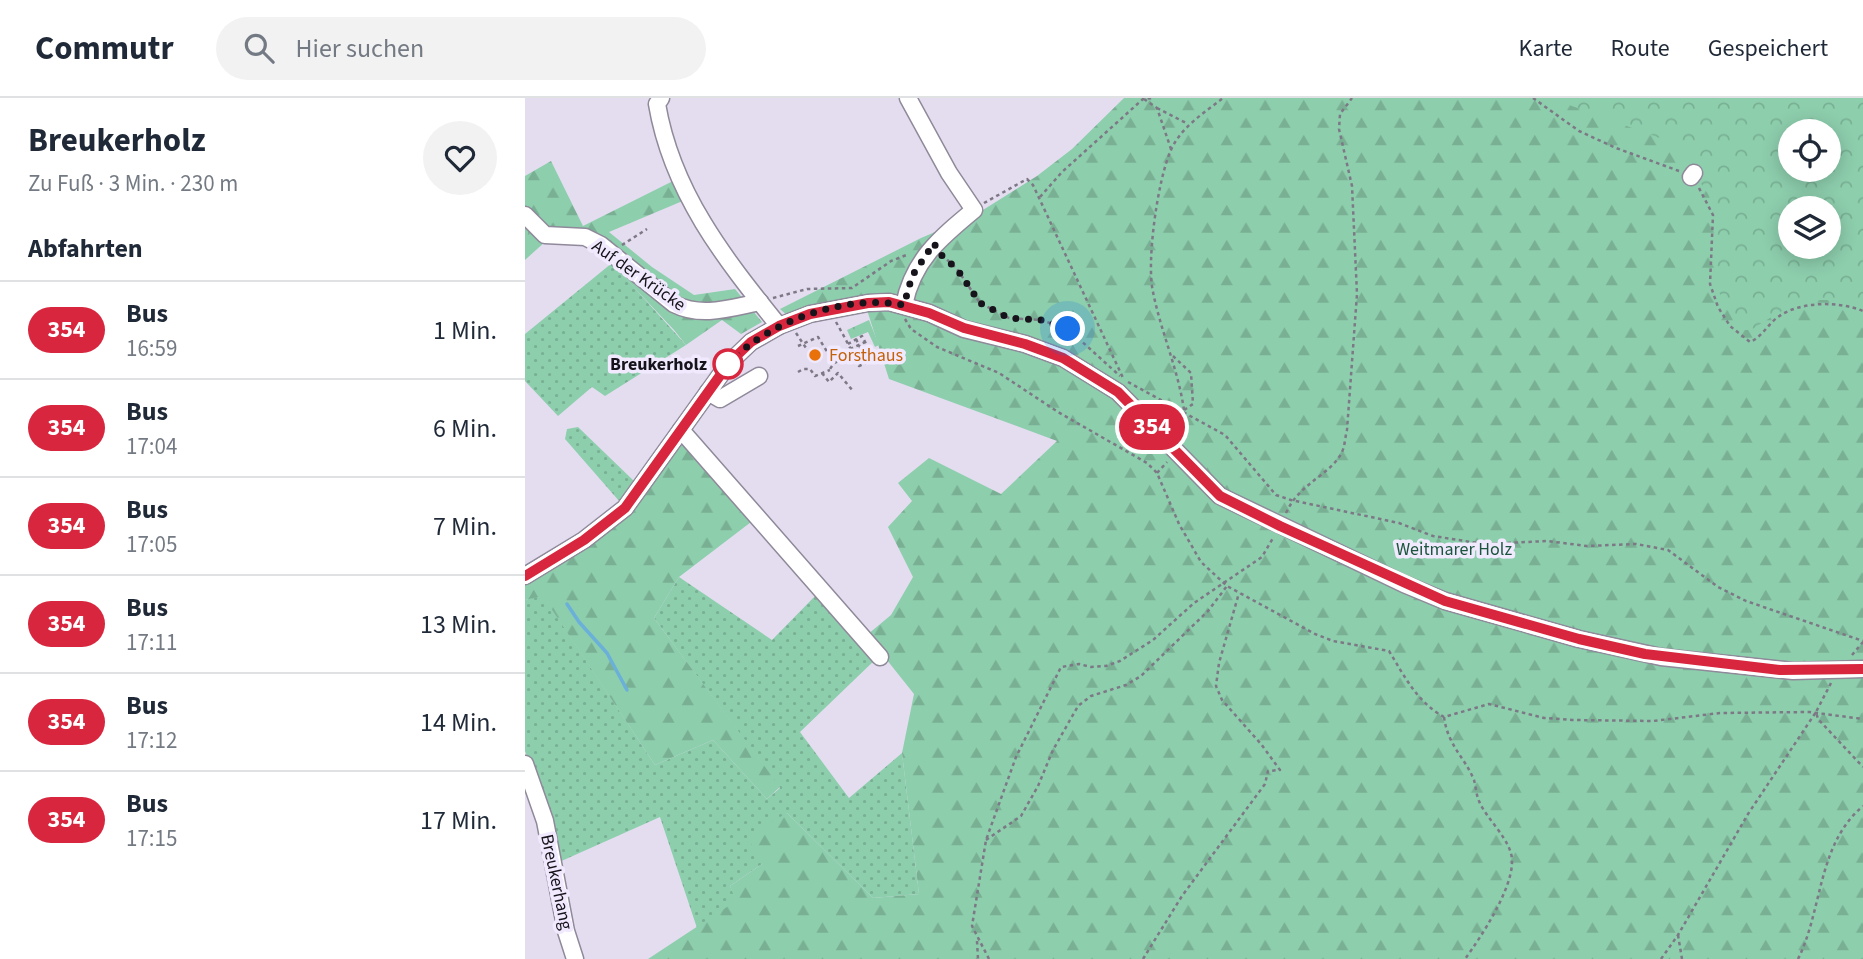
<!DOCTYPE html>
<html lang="de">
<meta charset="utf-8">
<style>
body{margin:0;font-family:"Source Sans 3",sans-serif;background:#f2f2f3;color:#1f2937;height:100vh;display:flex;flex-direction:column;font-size:26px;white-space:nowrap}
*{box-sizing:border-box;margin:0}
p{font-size:23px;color:#747a83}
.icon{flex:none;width:38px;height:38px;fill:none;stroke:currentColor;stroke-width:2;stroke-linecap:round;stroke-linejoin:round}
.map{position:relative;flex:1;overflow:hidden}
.panel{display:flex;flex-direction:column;background:#fff;width:525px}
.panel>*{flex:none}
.badge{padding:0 14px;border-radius:23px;font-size:24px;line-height:46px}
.tools{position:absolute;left:1253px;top:21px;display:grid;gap:14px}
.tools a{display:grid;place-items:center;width:63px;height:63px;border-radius:50%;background:#fff;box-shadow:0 4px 18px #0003;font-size:35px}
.you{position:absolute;width:35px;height:35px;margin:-18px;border:5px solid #fff;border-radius:50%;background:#1a73e8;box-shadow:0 0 0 10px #1a73e833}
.map>.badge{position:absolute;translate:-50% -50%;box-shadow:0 0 0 4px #fff}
h2{padding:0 28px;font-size:26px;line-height:63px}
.round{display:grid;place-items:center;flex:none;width:74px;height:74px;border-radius:37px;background:#f2f2f3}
.summary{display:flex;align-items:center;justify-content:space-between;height:119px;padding:0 28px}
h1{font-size:33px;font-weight:700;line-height:52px}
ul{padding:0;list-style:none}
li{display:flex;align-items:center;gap:21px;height:98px;padding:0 28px;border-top:2px solid #e0e1e3}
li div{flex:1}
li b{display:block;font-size:26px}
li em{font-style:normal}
li .badge{min-width:77px;font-weight:700;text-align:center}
header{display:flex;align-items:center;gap:42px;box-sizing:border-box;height:98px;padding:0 35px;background:#fff;border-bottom:2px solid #e0e1e3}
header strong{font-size:33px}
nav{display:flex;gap:38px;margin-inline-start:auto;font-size:24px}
.search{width:490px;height:63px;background:#f2f2f3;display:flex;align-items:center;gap:18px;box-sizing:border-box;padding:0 24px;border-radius:38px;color:#747a83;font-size:26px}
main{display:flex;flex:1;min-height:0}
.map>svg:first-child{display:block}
.grass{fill:url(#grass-dots)}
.forest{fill:url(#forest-firs);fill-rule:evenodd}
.park{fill:url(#park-crowns);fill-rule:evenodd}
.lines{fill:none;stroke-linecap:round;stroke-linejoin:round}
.stream{stroke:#6bb0d9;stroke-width:3.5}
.minor-casing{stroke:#8f899a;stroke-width:19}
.path{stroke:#7d7885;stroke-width:2.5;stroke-dasharray:3.5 3.5;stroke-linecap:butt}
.minor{stroke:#fff;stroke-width:16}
.line-casing{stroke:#fff;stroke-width:16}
.line{stroke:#d7263d;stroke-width:10}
.walk{stroke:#16131a;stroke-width:7;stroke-dasharray:0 12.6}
.food-dot{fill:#e8710a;stroke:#f1eafe;stroke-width:2.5}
.stop-dot{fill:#fff;stroke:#d7263d;stroke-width:3.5}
.labels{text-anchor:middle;stroke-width:7;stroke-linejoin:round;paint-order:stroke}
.street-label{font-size:18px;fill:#16131a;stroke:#f1eafe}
.food-label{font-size:18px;fill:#c56008;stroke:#f1eafe;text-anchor:start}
.stop-label{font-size:18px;font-weight:bold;fill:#16131a;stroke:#f1eafe;text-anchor:end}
.park-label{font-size:18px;fill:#1c553d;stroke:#f1eafe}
</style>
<header>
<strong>Commutr</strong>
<div class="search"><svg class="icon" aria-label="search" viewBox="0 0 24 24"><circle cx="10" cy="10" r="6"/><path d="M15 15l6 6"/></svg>Hier suchen</div>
<nav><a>Karte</a><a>Route</a><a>Gespeichert</a></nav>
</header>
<main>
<section class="panel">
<div class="summary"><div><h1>Breukerholz</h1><p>Zu Fuß · 3 Min. · 230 m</p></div><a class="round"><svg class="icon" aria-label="heart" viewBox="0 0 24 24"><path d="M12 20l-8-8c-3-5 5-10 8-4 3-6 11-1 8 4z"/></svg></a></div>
<h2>Abfahrten</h2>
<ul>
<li><span class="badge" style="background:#d7263d;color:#fff">354</span><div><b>Bus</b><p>16:59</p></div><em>1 Min.</em></li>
<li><span class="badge" style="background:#d7263d;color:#fff">354</span><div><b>Bus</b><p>17:04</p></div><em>6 Min.</em></li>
<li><span class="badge" style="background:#d7263d;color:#fff">354</span><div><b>Bus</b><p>17:05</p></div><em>7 Min.</em></li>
<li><span class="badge" style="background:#d7263d;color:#fff">354</span><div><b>Bus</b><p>17:11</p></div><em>13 Min.</em></li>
<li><span class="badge" style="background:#d7263d;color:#fff">354</span><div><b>Bus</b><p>17:12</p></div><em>14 Min.</em></li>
<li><span class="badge" style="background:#d7263d;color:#fff">354</span><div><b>Bus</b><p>17:15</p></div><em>17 Min.</em></li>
</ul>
</section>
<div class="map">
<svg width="1338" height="861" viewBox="0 0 1338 861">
<defs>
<pattern id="grass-dots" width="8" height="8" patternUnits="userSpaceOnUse" patternTransform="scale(1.75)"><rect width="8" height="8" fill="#8dcead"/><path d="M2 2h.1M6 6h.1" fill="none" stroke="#79b094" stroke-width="1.8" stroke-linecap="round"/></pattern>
<pattern id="forest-firs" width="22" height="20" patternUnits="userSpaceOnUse" patternTransform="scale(1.75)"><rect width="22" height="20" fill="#8dcead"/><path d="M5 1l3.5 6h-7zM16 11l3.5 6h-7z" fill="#79b094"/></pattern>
<pattern id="park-crowns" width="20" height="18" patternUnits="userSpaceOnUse" patternTransform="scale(1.75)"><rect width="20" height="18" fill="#8dcead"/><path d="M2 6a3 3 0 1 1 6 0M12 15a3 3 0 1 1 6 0" fill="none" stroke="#79b094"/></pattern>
</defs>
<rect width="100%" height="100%" fill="#e4ddf0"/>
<!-- grass -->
<g class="grass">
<polygon points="87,165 161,247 80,298 67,289 33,318 0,283 0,236"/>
<polygon points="53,329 110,384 95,404 40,341 42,331"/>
<polygon points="154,479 247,542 294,494 353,559 275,634 324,700 377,655 394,796 348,800 262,715 237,766 205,788 212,803 172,830 135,719 32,765 20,705 0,653 0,502 18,497 130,667 188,642 242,701 255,690 129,520"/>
</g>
<!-- forest -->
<g class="forest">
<path d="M599,0H1338V861H123L211,803L205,788L237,766L222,738L262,715L348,800L394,796L377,655L389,596L342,537L366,517L388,479L363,429L387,403L373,385L404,360L476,396L532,343L364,281L342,212L274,228L255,211L396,140L450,117L512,78L547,51ZM1265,33H1304V72H1265ZM1265,110H1304V149H1265Z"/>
<polygon points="26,63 58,128 150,82 160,102 84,134 127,169 169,197 210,191 237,224 216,236 197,222 161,247 149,232 70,148 39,141 0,116 0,78"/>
<polygon points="157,340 230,421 154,479 129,520 255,689 242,701 188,642 130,667 18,498 0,502 0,484 66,446"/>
</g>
<!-- park -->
<g class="park">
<path d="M1033,0H1338V208C1283,195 1271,203 1226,232H1218L1211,228L1194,194L1190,180L1193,118L1183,96L1169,75L1162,50L1036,4ZM1265,33H1304V72H1265ZM1265,110H1304V149H1265Z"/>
<polygon points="0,116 21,143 0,162"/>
<polygon points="344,222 354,247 350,249 343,234 326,241 322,232"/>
</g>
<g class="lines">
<!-- stream -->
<polyline class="stream" points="42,506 54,524 82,555 102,592"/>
<!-- minor casing -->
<g class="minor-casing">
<g id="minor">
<path d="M136,0L132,6C147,94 199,160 254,228"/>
<polyline points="1166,79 1169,75"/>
<path d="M0,117L20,137L60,139L76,147L149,206C177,220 205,210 235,204"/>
<path d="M379,207C388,162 415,140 449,112L424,75L383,0"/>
<polyline points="183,294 195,301 234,278"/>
<polyline points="156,332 355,559"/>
<polyline points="0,478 59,442 100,410 204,265 226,244 254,228 285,216 343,205 364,204 404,215 439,231 500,246 538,260 593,294 695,398 879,486 920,503 1054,541 1136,559 1268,573 1338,571"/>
<polyline points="0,666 20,723 41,833 50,861"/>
</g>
</g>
<!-- path -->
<g class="path">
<polyline points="1008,0 1054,33 1091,50 1154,73"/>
<polyline points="619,1 632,10 646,51"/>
<polyline points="632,10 663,26"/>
<path d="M1174,90L1188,117L1185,186L1193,209L1205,228L1225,244C1237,239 1243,226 1253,219C1275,203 1314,203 1338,213"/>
<polyline points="515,99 537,74 618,1 629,0"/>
<polyline points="459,105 502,81 508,87 599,282"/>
<polyline points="97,147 122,131"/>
<polyline points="417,157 432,171 455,205 484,220 516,222 543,231 595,278"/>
<polyline points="248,200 282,191 327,190 366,163 384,156"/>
<path d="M380,221L386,231L412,249L474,275L533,314L622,365L632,375L654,426L676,464L702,488L790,536L808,543L864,553C880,579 892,604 919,619L964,606L1019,620L1047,622L1128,623L1195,615L1284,614L1338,621"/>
<path d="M311,224C319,238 327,253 334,268L349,261L337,238L323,246"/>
<polyline points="271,235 281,250"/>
<polyline points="331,241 342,264"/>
<polyline points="273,248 293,239 309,265 305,271"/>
<polyline points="325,251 340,244"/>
<polyline points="648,258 666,275 668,306 659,312 656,337"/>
<polyline points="331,262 346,256"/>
<polyline points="309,265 342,251"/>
<polyline points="273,274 278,271 285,271 290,278 305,272"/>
<polyline points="297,275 304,284 313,275 328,293"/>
<polyline points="603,284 700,337 751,397 766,402 874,425 908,438 959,446 1022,443 1062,448 1111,446 1143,452 1193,489 1221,503 1338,543"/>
<path d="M659,312C653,271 636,234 628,194C621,164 633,80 646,52C656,29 679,15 698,0"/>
<polyline points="632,375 642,364"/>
<path d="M761,415C775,384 806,377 817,354C820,348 820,339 822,332L832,196L827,88L814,31L815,16L827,0"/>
<polyline points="1327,557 1338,544"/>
<polyline points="1306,585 1291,614 1293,621 1338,669"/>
<path d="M919,619C923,648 939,658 949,682C951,689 951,696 954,703C961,721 988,743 987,764C987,792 956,839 940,861"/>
<polyline points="461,742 496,718 513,688 528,652 553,608 566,598 601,587 616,578 683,513 702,488"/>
<polyline points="1153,837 1157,861"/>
<polyline points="452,843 453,861"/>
<polyline points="464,861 447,828 461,742 491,659 536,569 554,566 566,569 581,568 595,563 628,542 669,505 737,459 748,440"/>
<polyline points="618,861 657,798 740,686 743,673 755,672 736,646 697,602 691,588 694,565 714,495"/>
<polyline points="1136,861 1153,837 1223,716 1291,614"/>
<path d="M1273,861C1298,811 1292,747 1338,708"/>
</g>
<!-- minor -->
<use href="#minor" class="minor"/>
</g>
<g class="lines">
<!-- line casing -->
<g class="line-casing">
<polyline id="line" points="0,478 59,442 100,410 204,265 226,244 254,228 285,216 343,205 364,204 404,215 439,230 500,246 538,260 593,294 695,398 755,428 920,503 1054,541 1120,556 1255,572 1338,571"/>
</g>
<!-- line -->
<use href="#line" class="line"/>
<!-- walk -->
<path class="walk" d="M203,266C243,223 320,196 379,207L387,178L409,145L414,155L432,171L455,205L484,220L516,222L543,231"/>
</g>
<!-- markers -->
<circle class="food-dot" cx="290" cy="257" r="7"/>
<circle class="stop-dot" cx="203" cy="266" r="14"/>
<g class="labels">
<!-- street labels -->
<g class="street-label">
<text transform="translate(114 177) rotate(35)" y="6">Auf der Krücke</text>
<text transform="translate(32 784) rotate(78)" y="6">Breukerhang</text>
</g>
<!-- food labels -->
<g class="food-label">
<text x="304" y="263">Forsthaus</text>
</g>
<!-- stop labels -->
<g class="stop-label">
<text x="182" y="272">Breukerholz</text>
</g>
<!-- park labels -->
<g class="park-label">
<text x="929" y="457">Weitmarer Holz</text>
</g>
</g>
</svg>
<div class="tools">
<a><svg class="icon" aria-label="locate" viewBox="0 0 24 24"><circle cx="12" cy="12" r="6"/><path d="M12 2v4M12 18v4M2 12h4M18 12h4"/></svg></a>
<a><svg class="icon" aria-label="layers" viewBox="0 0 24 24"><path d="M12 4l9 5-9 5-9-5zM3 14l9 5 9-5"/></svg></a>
</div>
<div class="you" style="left:543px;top:231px"></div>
<b class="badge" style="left:627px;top:329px;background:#d7263d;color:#fff">354</b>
</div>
</main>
